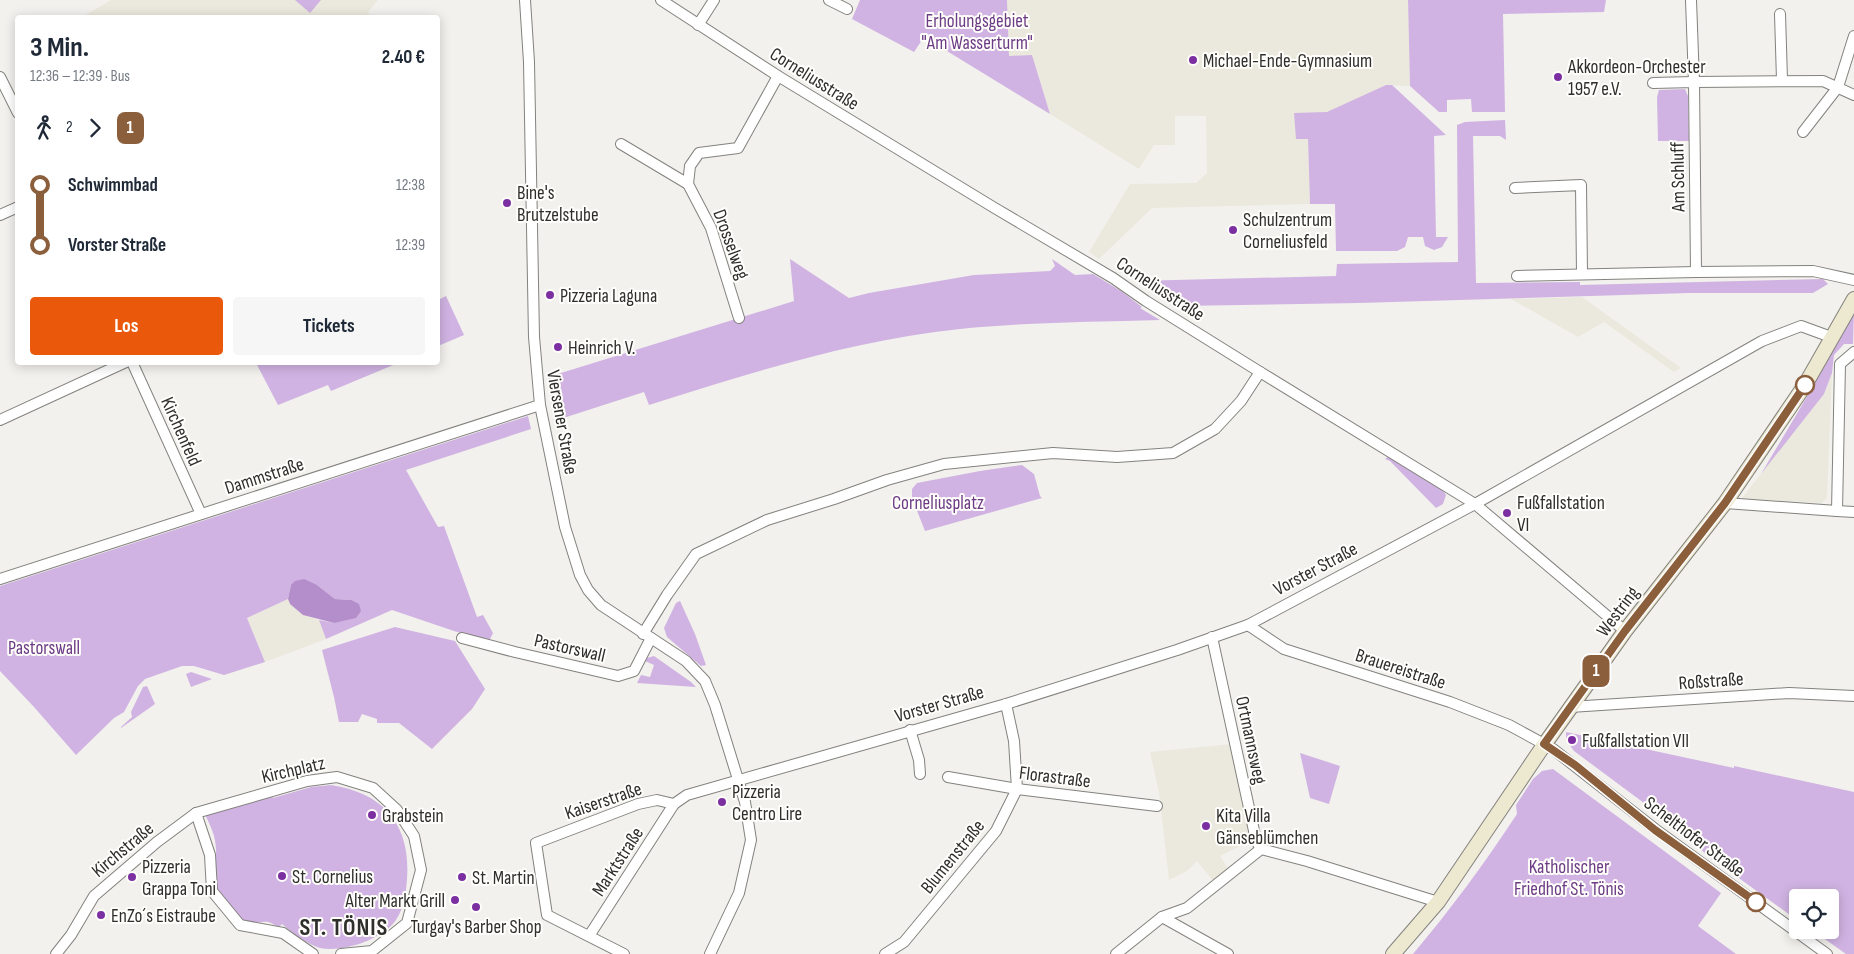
<!DOCTYPE html>
<html lang="de">
<meta charset="utf-8">
<style>
body{margin:0;font-family:"Sofia Sans Condensed",sans-serif;background:#f6f6f7;color:#1f2937;height:100vh;display:flex;flex-direction:column;font-size:19px;white-space:nowrap}
*{box-sizing:border-box;margin:0}
p{font-size:16px;color:#747a83}
.icon{flex:none;width:28px;height:28px;fill:none;stroke:currentColor;stroke-width:2;stroke-linecap:round;stroke-linejoin:round}
.map{position:relative;flex:1;overflow:hidden}
.drawer{position:absolute;left:15px;top:15px;width:425px;height:350px;display:flex;flex-direction:column;background:#fff;border-radius:5px;box-shadow:0 2px 12px #0003}
.drawer>*{flex:none}
.badge{padding:0 10px;border-radius:8px;font-size:18px;line-height:32px}
.fabs{position:absolute;left:1789px;top:889px;display:grid;gap:10px}
.fabs a{display:grid;place-items:center;width:50px;height:50px;border-radius:5px;background:#fff;box-shadow:0 2px 12px #0003;font-size:25px}
.map>.badge{position:absolute;translate:-50% -50%;box-shadow:0 0 0 2px #fff}
.legs{display:flex;align-items:center;gap:8px;height:55px;padding:0 15px;font-size:16px}
.legs p{margin-inline-start:auto}
.head{display:flex;align-items:center;justify-content:space-between;height:85px;padding:0 15px}
h1{font-size:28px;font-weight:700;line-height:38px}
.button{display:flex;gap:10px;margin-top:auto;padding:10px 15px}
.button a{flex:1;height:58px;border-radius:5px;background:#ea580c;color:#fff;font-size:20px;font-weight:700;line-height:58px;text-align:center}
.button a+a{background:#f6f6f7;color:#1f2937}
ul{padding:0 15px;list-style:none}
li{display:flex;align-items:center;gap:18px;height:60px;font-size:19px}
li i{display:grid;place-items:center;width:8px;height:100%;margin:0 6px;background:currentColor}
li i::after{content:'';width:12px;height:12px;margin:-6px;border:4px solid;border-radius:50%;background:#fff}
li p{margin-inline-start:auto}
li:first-child i{background:linear-gradient(#0000 50%,currentColor 0)}
li:last-child i{background:linear-gradient(currentColor 50%,#0000 0)}
.map>svg:first-child{display:block}
.built{fill:#ebe9dd}
.green{fill:#d0b3e2}
.water{fill:#b48eca}
.lines{fill:none;stroke-linecap:round;stroke-linejoin:round}
.street-casing{stroke:#83827e;stroke-width:12}
.secondary-casing{stroke:#83827e;stroke-width:16}
.street{stroke:#fff;stroke-width:10}
.secondary{stroke:#ede8d0;stroke-width:14}
.line-1-casing{stroke:#fff;stroke-width:11}
.line-1{stroke:#8b5e3c;stroke-width:8}
.poi-dot{fill:#7c2fa1;stroke:#fffefb;stroke-width:2}
.stop-1-dot{fill:#fff;stroke:#8b5e3c;stroke-width:2.5}
.labels{text-anchor:middle;stroke-width:4;stroke-linejoin:round;paint-order:stroke}
.park-label{font-size:19px;fill:#6c3b85;stroke:#fffefb}
.poi-label{font-size:19px;fill:#2e2e2c;stroke:#fffefb;text-anchor:start}
.street-label{font-size:19px;fill:#2e2e2c;stroke:#fffefb}
.district-label{font-size:24px;font-weight:bold;letter-spacing:1px;fill:#2e2e2c;stroke:#fffefb}
</style>
<div class="map">
<svg width="1854" height="954" viewBox="0 0 1854 954">
<rect width="100%" height="100%" fill="#f2f1ed"/>
<!-- built -->
<g class="built">
<polygon points="111,0 378,0 368,12 371,17 84,18 84,16"/>
<polygon points="1007,0 1408,0 1410,86 1386,85 1327,113 1294,113 1308,139 1310,204 1152,208 1099,259 1089,252 1130,184 1196,183 1207,173 1206,116 1175,116 1175,145 1154,145 1139,169 1050,114 1032,56 1009,57"/>
<polygon points="1582,297 1681,368 1674,372 1604,322 1578,337 1511,299"/>
<polygon points="1832,373 1827,498 1822,503 1741,499 1824,394"/>
<polygon points="288,599 290,604 303,615 319,620 326,639 265,662 247,618"/>
<polygon points="1232,744 1252,840 1220,856 1229,870 1214,882 1197,861 1187,871 1169,880 1159,792 1150,752"/>
</g>
<!-- green -->
<g class="green">
<polygon points="295,0 321,0 310,13"/>
<polygon points="860,0 1007,0 1009,56 1032,55 1050,114 924,37 914,52 852,19"/>
<polygon points="1408,0 1606,0 1604,12 1503,14 1505,112 1472,112 1471,99 1447,100 1447,112 1439,112 1410,86"/>
<polygon points="1386,85 1392,85 1446,135 1434,136 1436,237 1448,237 1442,247 1434,250 1425,246 1423,237 1408,237 1405,247 1397,251 1336,251 1335,204 1310,204 1308,139 1296,139 1294,113 1327,112"/>
<polygon points="1685,89 1688,96 1689,141 1658,141 1657,97 1659,90"/>
<polygon points="1505,120 1506,140 1500,136 1473,136 1476,283 1580,282 1580,285 1823,279 1828,284 1813,293 1689,293 1359,303 1178,306 1136,281 1336,276 1337,264 1458,262 1457,125 1465,122"/>
<path d="M790,259L849,298L869,293L974,275L1050,271L1055,266L1052,259L1075,275L1093,274L1121,291L1142,307L1140,308L1160,320C1094,322 1027,322 960,329C854,340 750,373 649,405L644,392L554,421L548,377L794,301Z"/>
<polygon points="446,296 464,335 438,346 438,300"/>
<polygon points="1854,311 1853,344 1844,344 1834,355 1832,373 1824,394 1761,474 1808,395 1837,333"/>
<polygon points="256,363 398,363 331,391 328,385 278,405"/>
<polygon points="528,416 531,429 406,470 438,527 444,526 477,617 483,615 493,633 489,641 454,631 392,610 326,639 319,620 334,623 351,600 335,599 317,585 291,585 288,599 247,618 265,662 224,675 194,666 182,666 145,679 138,686 124,712 114,718 76,755 34,707 0,671 0,586"/>
<polygon points="1389,456 1441,488 1446,495 1443,504 1436,508 1390,461 1385,459"/>
<polygon points="1022,465 1034,474 1040,496 1042,498 925,531 912,498 912,489 917,483 980,471"/>
<polygon points="680,601 695,634 706,665 701,666 667,637 664,628 676,603"/>
<polygon points="395,627 455,641 485,689 472,709 432,749 399,723 377,723 377,719 362,714 358,722 339,722 334,697 322,650"/>
<polygon points="654,656 691,682 696,687 637,683 641,675 650,677 654,665 645,661 647,658"/>
<polygon points="191,672 212,679 191,687 186,674"/>
<polygon points="147,686 155,704 121,728 121,727 132,717 131,712 143,687"/>
<polygon points="1566,732 1734,768 1734,766 1854,792 1854,954 1846,954 1812,930 1830,930 1830,898 1798,898 1797,920 1711,858 1648,806 1574,751 1566,740"/>
<polygon points="1300,753 1340,766 1329,804 1310,798"/>
<path d="M1553,769L1721,893L1698,926L1736,954H1413C1451,909 1484,864 1517,814L1516,805L1533,779L1542,771Z"/>
<path d="M331,785C384,793 411,825 407,879C406,893 404,908 396,920C383,939 343,953 320,948C305,943 294,934 282,924L279,927C276,926 272,923 268,922C260,921 253,925 245,921C238,918 233,912 228,906C203,876 222,867 214,836C212,829 208,821 205,814L272,794L273,798L311,787Z"/>
</g>
<!-- water -->
<polygon class="water" points="304,579 317,585 335,599 351,600 359,604 361,611 356,618 334,623 303,615 290,604 288,599 291,585 295,581"/>
<g class="lines">
<!-- street casing -->
<g class="street-casing">
<g id="street">
<polyline points="525,0 529,62 534,337 540,405 565,527 580,575 588,590 601,605 686,661 705,681 715,705 745,802 751,840 739,893 710,954"/>
<polyline points="661,0 778,76 993,207 1113,278 1146,301 1260,372 1475,504 1625,631"/>
<polyline points="829,0 847,9"/>
<polyline points="1691,0 1694,82 1823,81 1854,95"/>
<polyline points="1780,14 1782,80"/>
<polyline points="698,25 714,0"/>
<polyline points="0,77 18,113"/>
<polyline points="1653,83 1694,82 1696,272"/>
<polyline points="1803,132 1838,87 1854,36"/>
<polyline points="621,144 688,184 690,166 699,153 738,148 778,76"/>
<polyline points="688,184 711,228 739,318"/>
<polyline points="1515,188 1581,185 1582,274"/>
<polyline points="0,215 18,207"/>
<polyline points="1517,276 1696,272 1813,271 1854,280"/>
<polyline points="132,362 201,514"/>
<polyline points="0,420 126,362"/>
<polyline points="1725,503 1837,511 1840,364 1854,352"/>
<polyline points="1837,511 1854,512"/>
<polyline points="0,579 540,405"/>
<polyline points="1248,625 1284,649 1450,702 1509,725 1553,749 1655,829 1827,954"/>
<polyline points="643,634 667,595 696,554 767,520 834,499 887,480 944,464 1053,453 1117,457 1173,453 1215,429 1241,401 1260,372"/>
<polyline points="1212,637 1256,840 1261,849 1307,861 1438,902"/>
<polyline points="462,638 515,652 618,676 634,671 651,638"/>
<polyline points="1570,707 1789,693 1854,696"/>
<polyline points="910,730 919,760 920,774"/>
<polyline points="948,777 1017,789 1157,806"/>
<polyline points="1162,917 1228,954"/>
<polyline points="589,936 674,804"/>
<polyline points="56,954 71,935 94,896 157,842 196,813"/>
<polyline points="313,954 283,933 240,925 212,891 210,855 196,813 307,781 337,777 373,788 397,810 414,836 421,870 407,923 372,951 341,954"/>
<polyline points="624,954 547,915 536,843 638,804 657,800 674,804 687,795 1006,704 1177,650 1248,625 1475,504 1762,341 1801,326 1831,337"/>
<polyline points="885,954 904,942 996,831 1017,789 1014,741 1006,704"/>
<polyline points="1116,954 1162,917 1187,908 1261,849"/>
</g>
</g>
<!-- secondary casing -->
<g class="secondary-casing">
<polyline id="secondary" points="1393,954 1438,902 1544,745 1625,631 1725,503 1805,385 1854,299"/>
</g>
<!-- street -->
<use href="#street" class="street"/>
<!-- secondary -->
<use href="#secondary" class="secondary"/>
</g>
<g class="lines">
<!-- line-1 casing -->
<g class="line-1-casing">
<polyline id="line-1" points="1756,902 1655,830 1575,765 1544,744 1625,631 1725,503 1805,385"/>
</g>
<!-- line-1 -->
<use href="#line-1" class="line-1"/>
</g>
<!-- markers -->
<g class="poi-dot">
<circle cx="1193" cy="60" r="5"/>
<circle cx="1558" cy="77" r="5"/>
<circle cx="507" cy="203" r="5"/>
<circle cx="1233" cy="230" r="5"/>
<circle cx="550" cy="295" r="5"/>
<circle cx="558" cy="347" r="5"/>
<circle cx="1507" cy="513" r="5"/>
<circle cx="1572" cy="740" r="5"/>
<circle cx="722" cy="802" r="5"/>
<circle cx="372" cy="815" r="5"/>
<circle cx="1206" cy="826" r="5"/>
<circle cx="282" cy="876" r="5"/>
<circle cx="132" cy="877" r="5"/>
<circle cx="462" cy="877" r="5"/>
<circle cx="455" cy="900" r="5"/>
<circle cx="476" cy="907" r="5"/>
<circle cx="101" cy="915" r="5"/>
</g>
<g class="stop-1-dot">
<circle cx="1805" cy="385" r="9"/>
<circle cx="1756" cy="902" r="9"/>
</g>
<g class="labels">
<!-- park labels -->
<g class="park-label">
<text x="977" y="27">Erholungsgebiet<tspan x="977" dy="22">"Am Wasserturm"</tspan></text>
<text x="938" y="509">Corneliusplatz</text>
<text x="44" y="654">Pastorswall</text>
<text x="1569" y="873">Katholischer<tspan x="1569" dy="22">Friedhof St. Tönis</tspan></text>
</g>
<!-- poi labels -->
<g class="poi-label">
<text x="1203" y="67">Michael-Ende-Gymnasium</text>
<text x="1568" y="73">Akkordeon-Orchester<tspan x="1568" dy="22">1957 e.V.</tspan></text>
<text x="517" y="199">Bine's<tspan x="517" dy="22">Brutzelstube</tspan></text>
<text x="1243" y="226">Schulzentrum<tspan x="1243" dy="22">Corneliusfeld</tspan></text>
<text x="560" y="302">Pizzeria Laguna</text>
<text x="568" y="354">Heinrich V.</text>
<text x="1517" y="509">Fußfallstation<tspan x="1517" dy="22">VI</tspan></text>
<text x="1582" y="747">Fußfallstation VII</text>
<text x="732" y="798">Pizzeria<tspan x="732" dy="22">Centro Lire</tspan></text>
<text x="382" y="822">Grabstein</text>
<text x="1216" y="822">Kita Villa<tspan x="1216" dy="22">Gänseblümchen</tspan></text>
<text x="142" y="873">Pizzeria<tspan x="142" dy="22">Grappa Toni</tspan></text>
<text x="292" y="883">St. Cornelius</text>
<text x="472" y="884">St. Martin</text>
<text x="445" y="907" text-anchor="end">Alter Markt Grill</text>
<text x="111" y="922">EnZo´s Eistraube</text>
<text x="476" y="933" text-anchor="middle">Turgay's Barber Shop</text>
</g>
<!-- street labels -->
<g class="street-label">
<text transform="translate(815 78) rotate(32)" y="7">Corneliusstraße</text>
<text transform="translate(1677 177) rotate(-91)" y="7">Am Schluff</text>
<text transform="translate(732 244) rotate(70)" y="7">Drosselweg</text>
<text transform="translate(1161 288) rotate(33)" y="7">Corneliusstraße</text>
<text transform="translate(563 422) rotate(80)" y="7">Viersener Straße</text>
<text transform="translate(182 431) rotate(66)" y="7">Kirchenfeld</text>
<text transform="translate(264 475) rotate(-18)" y="7">Dammstraße</text>
<text transform="translate(1315 568) rotate(-28)" y="7">Vorster Straße</text>
<text transform="translate(1617 611) rotate(-53)" y="7">Westring</text>
<text transform="translate(570 647) rotate(13)" y="7">Pastorswall</text>
<text transform="translate(1401 668) rotate(18)" y="7">Brauereistraße</text>
<text transform="translate(1711 680) rotate(-4)" y="7">Roßstraße</text>
<text transform="translate(939 703) rotate(-16)" y="7">Vorster Straße</text>
<text transform="translate(1252 740) rotate(78)" y="7">Ortmannsweg</text>
<text transform="translate(293 769) rotate(-13)" y="7">Kirchplatz</text>
<text transform="translate(1055 776) rotate(7)" y="7">Florastraße</text>
<text transform="translate(603 800) rotate(-19)" y="7">Kaiserstraße</text>
<text transform="translate(1695 836) rotate(37)" y="7">Schelthofer Straße</text>
<text transform="translate(122 849) rotate(-40)" y="7">Kirchstraße</text>
<text transform="translate(952 856) rotate(-51)" y="7">Blumenstraße</text>
<text transform="translate(617 861) rotate(-57)" y="7">Marktstraße</text>
</g>
<!-- district labels -->
<g class="district-label">
<text x="344" y="935">ST. TÖNIS</text>
</g>
</g>
</svg>
<div class="fabs">
<a><svg class="icon" aria-label="locate" viewBox="0 0 24 24"><circle cx="12" cy="12" r="6"/><path d="M12 2v4M12 18v4M2 12h4M18 12h4"/></svg></a>
</div>
<b class="badge" style="left:1596px;top:671px;background:#8b5e3c;color:#fff">1</b>
<section class="drawer">
<div class="head"><div><h1>3 Min.</h1><p>12:36 – 12:39 · Bus</p></div><b>2.40 €</b></div>
<div class="legs"><svg class="icon" aria-label="walk" viewBox="0 0 24 24"><circle cx="13" cy="4" r="2"/><path d="M13 8l-2 6 4 7M11 14l-3 7M7 12l3-4h3l4 4"/></svg>2<svg class="icon" aria-label="forward" viewBox="0 0 24 24"><path d="M9 5l7 7-7 7"/></svg><b class="badge" style="background:#8b5e3c;color:#fff">1</b></div>
<ul>
<li><i style="color:#8b5e3c"></i><b>Schwimmbad</b><p>12:38</p></li>
<li><i style="color:#8b5e3c"></i><b>Vorster Straße</b><p>12:39</p></li>
</ul>
<div class="button"><a>Los</a><a>Tickets</a></div>
</section>
</div>
